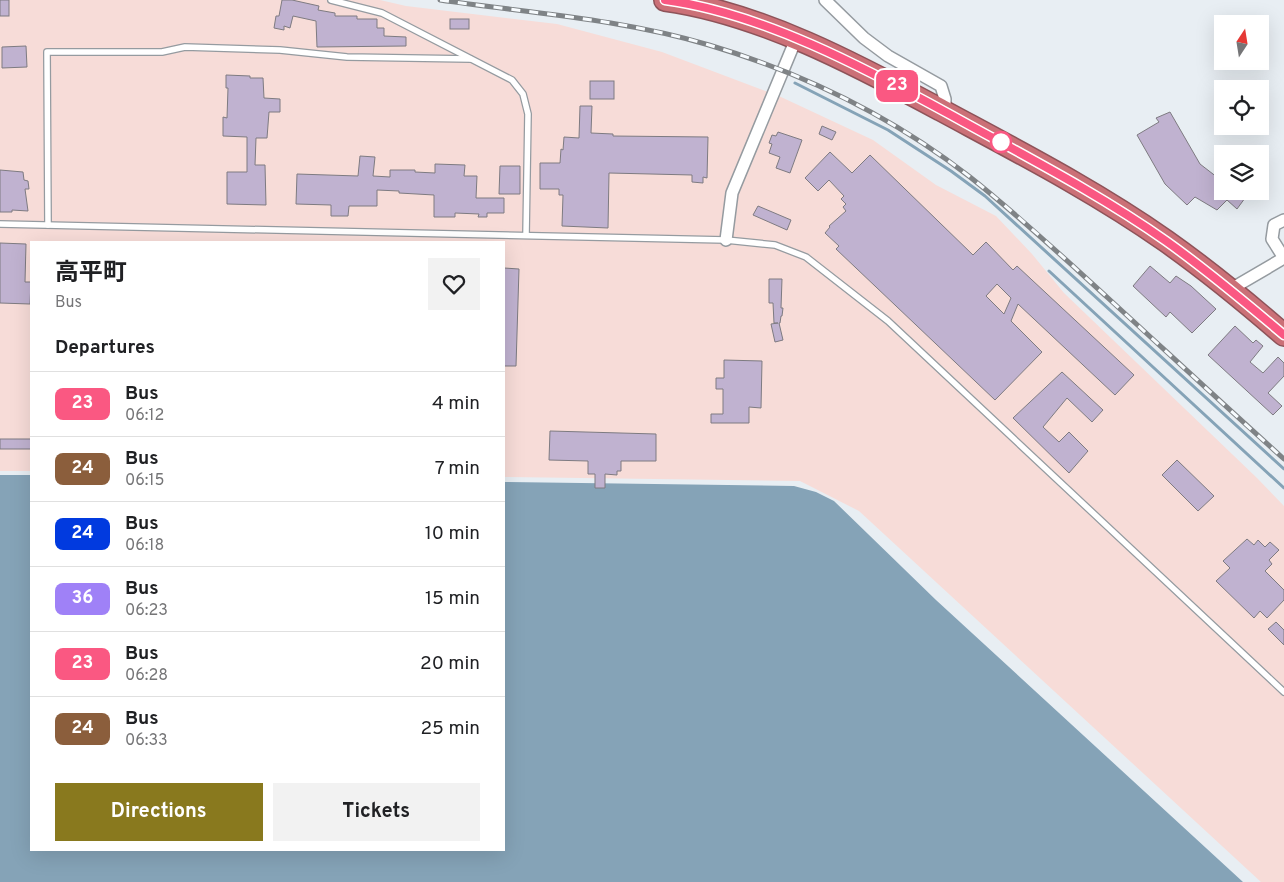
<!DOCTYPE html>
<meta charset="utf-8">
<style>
body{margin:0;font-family:Overpass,"Noto Sans JP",sans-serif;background:#f2f2f2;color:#202124;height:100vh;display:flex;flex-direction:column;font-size:19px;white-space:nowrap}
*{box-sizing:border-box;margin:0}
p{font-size:16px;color:#757577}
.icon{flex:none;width:28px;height:28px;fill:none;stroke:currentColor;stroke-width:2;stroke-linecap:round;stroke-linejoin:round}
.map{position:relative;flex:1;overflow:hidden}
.side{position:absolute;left:30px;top:241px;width:475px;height:610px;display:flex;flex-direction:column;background:#fff;border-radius:0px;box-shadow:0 5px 20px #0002}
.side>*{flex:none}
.badge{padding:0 10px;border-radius:8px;font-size:18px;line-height:32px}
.needle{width:32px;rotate:12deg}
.fabs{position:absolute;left:1214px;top:15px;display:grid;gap:10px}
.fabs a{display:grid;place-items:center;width:55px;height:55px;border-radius:0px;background:#fff;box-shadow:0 5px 20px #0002;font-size:25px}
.map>.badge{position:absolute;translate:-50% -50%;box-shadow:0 0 0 2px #fff}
h2{padding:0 25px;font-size:19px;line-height:45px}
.round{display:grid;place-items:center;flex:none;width:52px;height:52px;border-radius:0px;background:#f2f2f2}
.summary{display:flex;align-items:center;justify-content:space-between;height:85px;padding:0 25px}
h1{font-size:24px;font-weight:700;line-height:38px}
.action{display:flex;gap:10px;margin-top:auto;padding:10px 25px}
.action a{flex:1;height:58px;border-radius:0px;background:#89791e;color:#fff;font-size:20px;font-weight:700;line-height:58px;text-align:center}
.action a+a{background:#f2f2f2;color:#202124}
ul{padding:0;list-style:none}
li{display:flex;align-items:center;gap:15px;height:65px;padding:0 25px;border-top:1px solid #e0e0e0}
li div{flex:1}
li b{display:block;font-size:19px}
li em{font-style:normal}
li .badge{min-width:55px;font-weight:700;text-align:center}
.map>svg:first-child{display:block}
.industrial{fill:#f7dcd8}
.water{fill:#85a3b7}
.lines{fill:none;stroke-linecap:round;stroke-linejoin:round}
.stream{stroke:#85a3b7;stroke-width:3}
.building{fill:#c0b2d0;stroke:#7e7b81;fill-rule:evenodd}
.lane-casing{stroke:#959ba0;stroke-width:8}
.street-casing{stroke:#959ba0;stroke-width:14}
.highway-casing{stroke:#8e5359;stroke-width:24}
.lane{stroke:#fff;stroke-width:5.5}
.street{stroke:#fff;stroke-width:11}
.highway{stroke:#cb7077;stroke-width:21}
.rail-casing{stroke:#7f8386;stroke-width:5}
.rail{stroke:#f7fbfe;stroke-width:3;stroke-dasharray:9;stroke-linecap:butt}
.line-casing{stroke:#fff;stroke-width:11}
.line{stroke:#fa5882;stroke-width:8}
.stop-dot{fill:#fff;stroke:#fa5882;stroke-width:2.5}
</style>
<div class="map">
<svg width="1284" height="882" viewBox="0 0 1284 882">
<rect width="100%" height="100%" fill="#e8eef3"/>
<!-- industrial -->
<polygon class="industrial" points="0,0 380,0 406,6 557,24 662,52 781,97 873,140 936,185 996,216 1032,254 1064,293 1257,478 1284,506 1284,882 1261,882 859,511 800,481 504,477 504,242 31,242 31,471 0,471"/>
<!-- water -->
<polygon class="water" points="0,475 31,475 31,850 504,850 504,482 794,486 816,492 834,501 936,600 1243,882 0,882"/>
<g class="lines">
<!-- stream -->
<g class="stream">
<polyline points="795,83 888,130 951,171 985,196 1284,469"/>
<polyline points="1049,271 1284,488"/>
</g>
</g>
<!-- building -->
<g class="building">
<rect x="0" y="0" width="9" height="16"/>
<polygon points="282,0 292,0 319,6 318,10 335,13 335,16 357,16 357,19 377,19 377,28 384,28 384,36 406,37 406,46 317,47 316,21 293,16 290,28 284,26 284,30 274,28 276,16 279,16"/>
<rect x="450" y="19" width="19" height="10"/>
<polygon points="26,46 27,67 2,68 2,47"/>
<polygon points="226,75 250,76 250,78 263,78 264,98 280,99 280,112 269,112 267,138 256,138 255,165 265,165 266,205 227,204 227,172 247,172 247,137 223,136 223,117 227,118 228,88 226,88"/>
<rect x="590" y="81" width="24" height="18"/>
<polygon points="580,106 592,106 591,133 613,134 613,136 708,137 707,178 703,177 703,183 692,182 692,175 609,173 608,228 562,226 563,195 559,195 559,189 540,189 540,163 560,163 561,149 563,150 564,137 579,138"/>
<polygon points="1170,112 1200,164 1222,181 1222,191 1235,191 1245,198 1237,209 1227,200 1217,210 1195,197 1187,205 1165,184 1137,135 1159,122 1156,118"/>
<polygon points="822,126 836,132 832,140 819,134"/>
<polygon points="778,132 802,140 790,173 776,168 780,157 769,153 772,144 769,143 772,135 776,136"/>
<path d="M830,152L852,173L870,155L973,255L986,242L1013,270L1017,266L1134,375L1115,395L1018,304L1011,321L1042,352L995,400L836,249L839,246L825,233L830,227L829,226L846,211L843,207L846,204L841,199L844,196L829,180L818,191L805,178ZM997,284L1011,298L1004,314L986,296Z"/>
<polygon points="360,156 375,157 373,176 390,177 390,170 415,170 415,172 435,173 435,164 465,165 464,176 477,176 476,198 504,198 504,213 487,213 487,217 478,217 479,214 455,213 455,217 434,217 434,195 399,193 399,191 377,190 377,206 349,206 348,216 331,216 331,205 296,204 297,174 358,176"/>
<polygon points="500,166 520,166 520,194 499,194"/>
<polygon points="0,170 23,172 24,180 28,181 29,189 25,189 28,211 12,210 12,212 0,212"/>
<polygon points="758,206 791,220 787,230 753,215"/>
<polygon points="0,243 26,244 25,282 31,282 30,304 0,303"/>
<polygon points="1150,266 1170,283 1176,276 1191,286 1216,309 1192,333 1170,312 1166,317 1133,286"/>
<polygon points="504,268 519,269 516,366 504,366"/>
<polygon points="769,279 782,279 781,308 783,308 782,316 781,316 780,323 779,323 783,340 775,342 771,324 778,323 774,323 773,303 769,303"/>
<polygon points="1235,326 1253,343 1256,340 1263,346 1250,362 1263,373 1278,357 1284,363 1284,376 1268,393 1282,406 1273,415 1208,355"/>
<polygon points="724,360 762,361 761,408 749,407 749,423 711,423 711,414 723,414 723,389 716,389 716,378 724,378"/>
<polygon points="1062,372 1103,410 1092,422 1067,398 1043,427 1059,442 1069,432 1088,451 1069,473 1013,418"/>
<polygon points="550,431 656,434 656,461 621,461 621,471 617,471 617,475 605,474 605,488 595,488 595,474 588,474 588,461 549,460"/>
<rect x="0" y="439" width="31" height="10"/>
<polygon points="1177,460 1214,496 1198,511 1162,475"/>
<polygon points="1247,539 1254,545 1258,540 1265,547 1270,542 1279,550 1269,560 1272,564 1265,571 1284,590 1284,600 1267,618 1260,611 1254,618 1216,581 1230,568 1223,561"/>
<polygon points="1276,622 1284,630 1284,645 1268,629"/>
</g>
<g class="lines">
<!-- lane casing -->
<g class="lane-casing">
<g id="lane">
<polyline points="331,0 382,13 512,80 523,94 528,114 526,235"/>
<polyline points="0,224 726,240 775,245 806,257 888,321 1284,692"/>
<polyline points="48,225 47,52 162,52 185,47 280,50 347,57 470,59"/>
</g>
</g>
<!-- street casing -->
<g class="street-casing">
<g id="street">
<polyline points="825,0 864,38 888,56 941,86 945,99 945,112"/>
<polyline points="726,240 732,193 796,39"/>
<polyline points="1284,258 1272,239 1274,225 1284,220"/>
<polyline points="1231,289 1284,258"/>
</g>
</g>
<!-- highway casing -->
<g class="highway-casing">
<path id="highway" d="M665,0C760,13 857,65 941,110C1017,151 1095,191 1166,241C1207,270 1246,302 1284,335"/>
</g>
<!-- lane -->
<use href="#lane" class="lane"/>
<!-- street -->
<use href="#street" class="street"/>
<!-- highway -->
<use href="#highway" class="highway"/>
<!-- rail casing -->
<g class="rail-casing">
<path id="rail" d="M440,0C530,13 622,19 709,45C803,73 893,117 970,177C1018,215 1063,257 1108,298C1167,352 1225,406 1284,459"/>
</g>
<!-- rail -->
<use href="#rail" class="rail"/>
</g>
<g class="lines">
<!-- line casing -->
<g class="line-casing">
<path id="line" d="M665,0C762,13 865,68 951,115C1023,155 1098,193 1166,241C1207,270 1245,302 1284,335"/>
</g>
<!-- line -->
<use href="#line" class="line"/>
</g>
<!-- markers -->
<circle class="stop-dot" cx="1001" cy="142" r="10"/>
</svg>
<div class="fabs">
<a><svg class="needle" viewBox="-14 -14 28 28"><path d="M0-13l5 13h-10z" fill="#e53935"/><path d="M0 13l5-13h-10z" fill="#757577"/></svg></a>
<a><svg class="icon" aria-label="locate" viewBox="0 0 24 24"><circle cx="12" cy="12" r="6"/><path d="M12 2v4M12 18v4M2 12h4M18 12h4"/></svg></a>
<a><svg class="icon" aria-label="layers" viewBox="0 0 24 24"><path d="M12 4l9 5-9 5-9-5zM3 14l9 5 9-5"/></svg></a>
</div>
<b class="badge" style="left:897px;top:86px;background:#fa5882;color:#fff">23</b>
<section class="side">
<div class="summary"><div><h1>高平町</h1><p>Bus</p></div><a class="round"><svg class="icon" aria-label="heart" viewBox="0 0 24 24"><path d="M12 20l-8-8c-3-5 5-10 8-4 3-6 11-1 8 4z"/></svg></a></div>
<h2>Departures</h2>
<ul>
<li><span class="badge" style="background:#fa5882;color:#fff">23</span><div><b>Bus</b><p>06:12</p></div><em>4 min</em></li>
<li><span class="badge" style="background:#8b5e3c;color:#fff">24</span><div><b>Bus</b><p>06:15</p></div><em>7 min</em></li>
<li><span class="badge" style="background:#013adf;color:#fff">24</span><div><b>Bus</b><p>06:18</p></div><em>10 min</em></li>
<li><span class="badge" style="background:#9f81f7;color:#fff">36</span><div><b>Bus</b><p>06:23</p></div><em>15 min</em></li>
<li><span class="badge" style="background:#fa5882;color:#fff">23</span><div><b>Bus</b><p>06:28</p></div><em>20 min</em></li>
<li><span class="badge" style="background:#8b5e3c;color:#fff">24</span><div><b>Bus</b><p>06:33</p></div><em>25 min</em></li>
</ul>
<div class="action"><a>Directions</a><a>Tickets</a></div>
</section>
</div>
